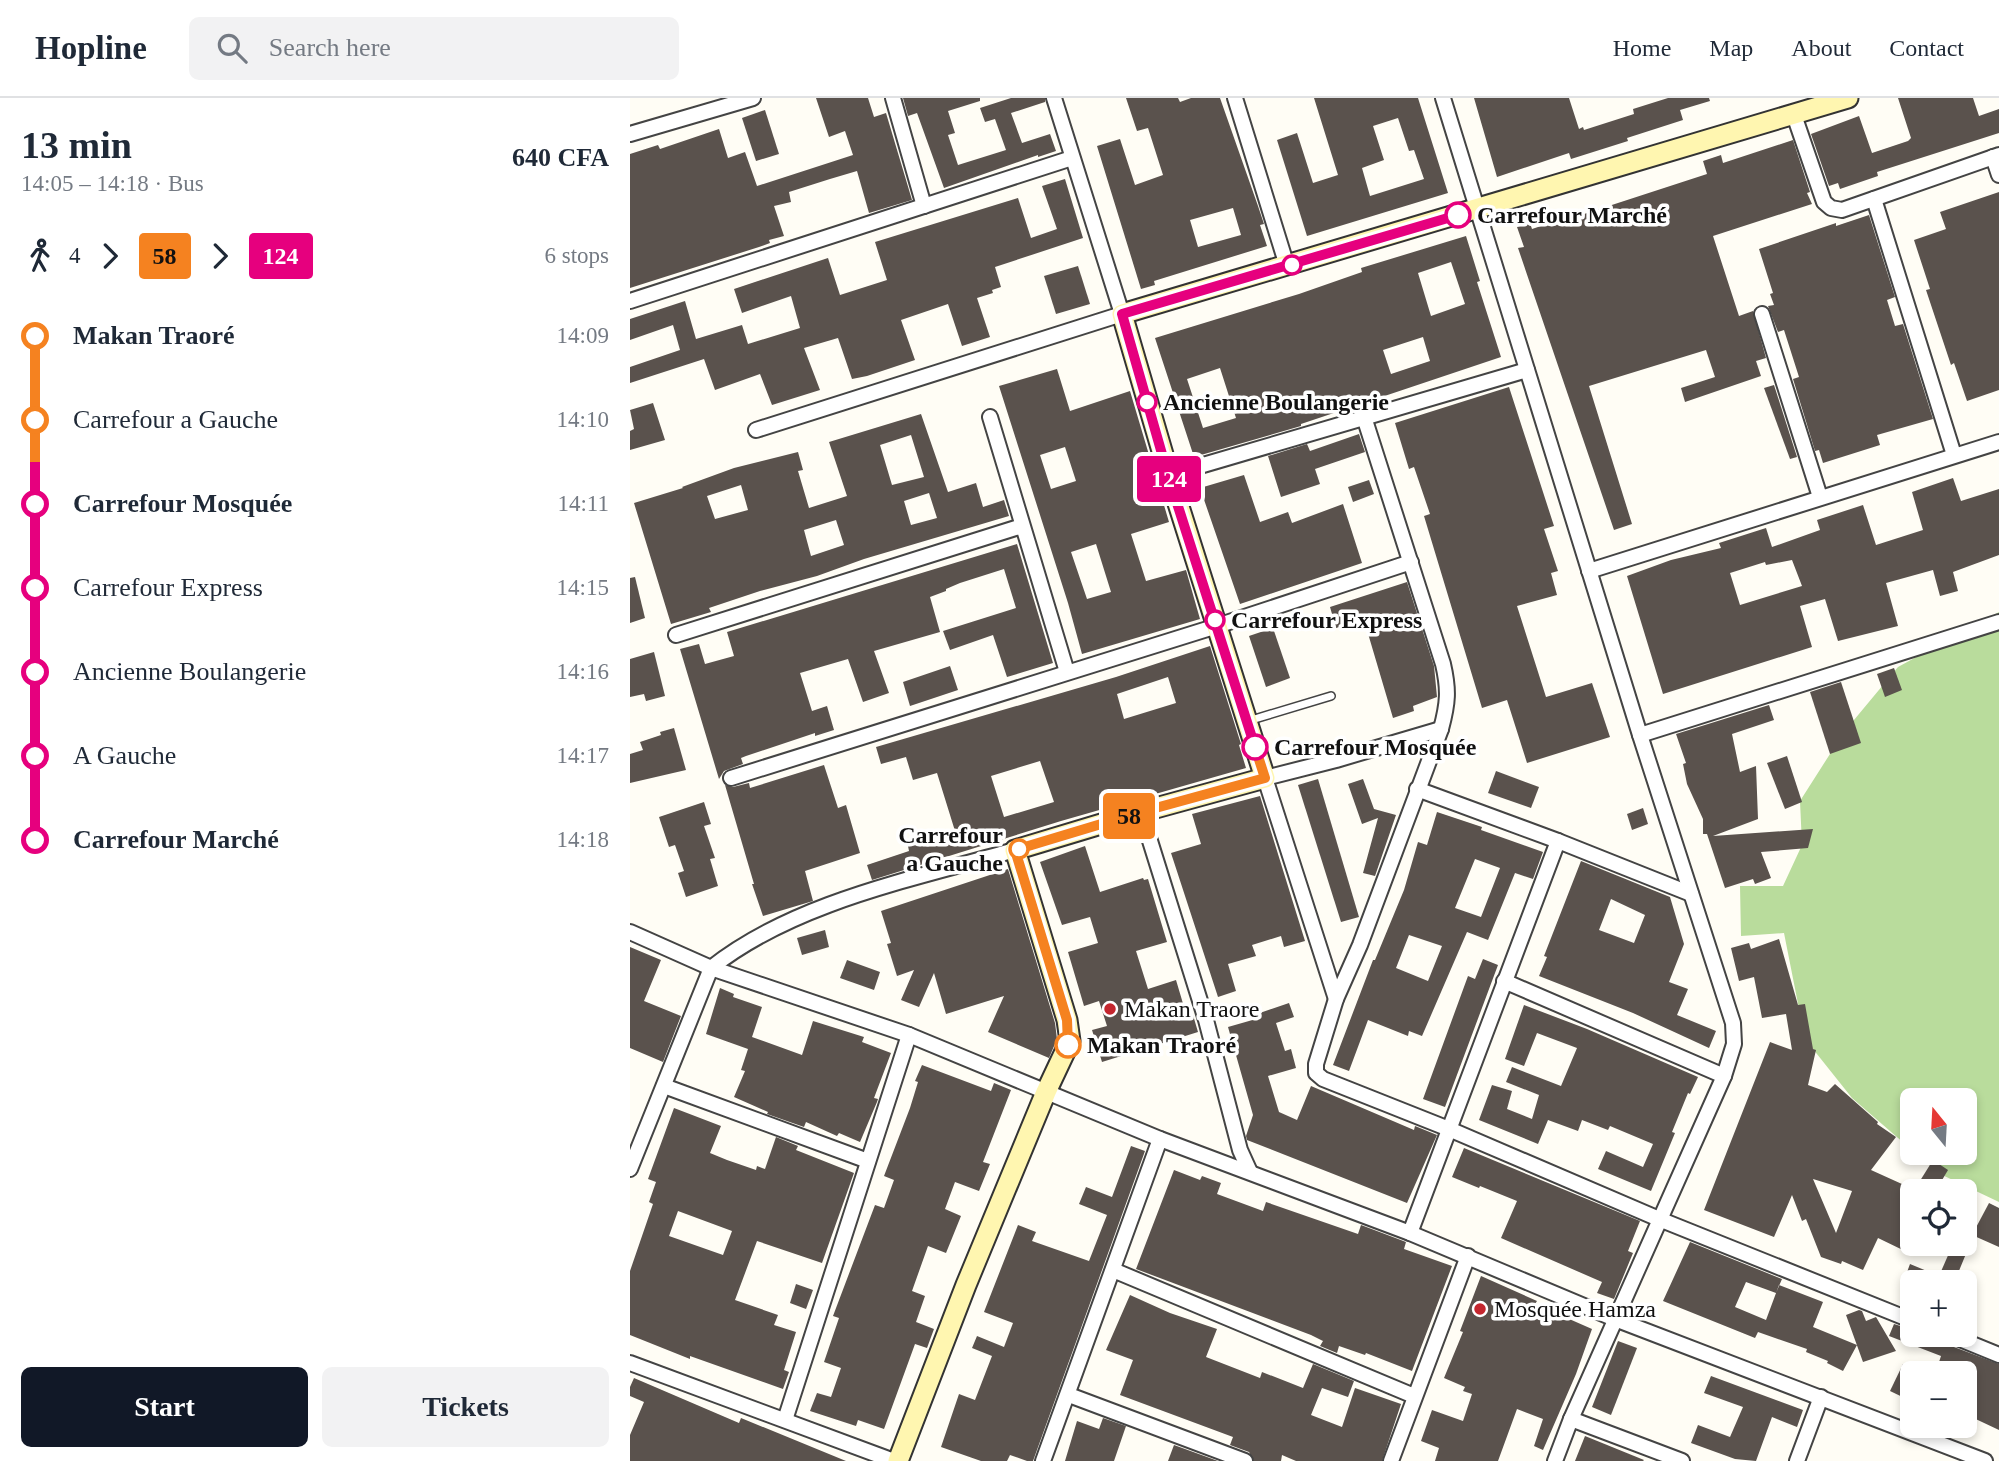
<!DOCTYPE html>
<meta charset="utf-8">
<style>
body{margin:0;font-family:"Times New Roman",serif;background:#f2f2f3;color:#1f2937;height:100vh;display:flex;flex-direction:column;font-size:26px;white-space:nowrap}
*{box-sizing:border-box;margin:0}
p{font-size:23px;color:#747a83}
.icon{flex:none;width:38px;height:38px;fill:none;stroke:currentColor;stroke-width:2;stroke-linecap:round;stroke-linejoin:round}
.map{position:relative;flex:1;overflow:hidden}
.panel{display:flex;flex-direction:column;background:#fff;width:630px}
.panel>*{flex:none}
.badge{padding:0 14px;border-radius:5px;font-size:24px;line-height:46px}
.needle{width:46px;rotate:342deg}
.fabs{position:absolute;left:1270px;top:990px;display:grid;gap:14px}
.fabs a{display:grid;place-items:center;width:77px;height:77px;border-radius:10px;background:#fff;box-shadow:0 4px 10px #0003;font-size:35px}
.map>.badge{position:absolute;translate:-50% -50%;box-shadow:0 0 0 4px #fff}
.legs{display:flex;align-items:center;gap:10px;height:77px;padding:0 21px;font-size:23px}
.legs p{margin-inline-start:auto}
.headline{display:flex;align-items:center;justify-content:space-between;height:119px;padding:0 21px}
h1{font-size:38px;font-weight:600;line-height:52px}
.primary-button{display:flex;gap:14px;margin-top:auto;padding:14px 21px}
.primary-button a{flex:1;height:80px;border-radius:10px;background:#111827;color:#fff;font-size:28px;font-weight:600;line-height:80px;text-align:center}
.primary-button a+a{background:#f2f2f3;color:#1f2937}
ul{padding:0 21px;list-style:none}
li{display:flex;align-items:center;gap:24px;height:84px;font-size:26px}
li i{display:grid;place-items:center;width:10px;height:100%;margin:0 9px;background:currentColor}
li i::after{content:'';width:18px;height:18px;margin:-9px;border:5px solid;border-radius:50%;background:#fff}
li p{margin-inline-start:auto}
li:first-child i{background:linear-gradient(#0000 50%,currentColor 0)}
li:last-child i{background:linear-gradient(currentColor 50%,#0000 0)}
header{display:flex;align-items:center;gap:42px;box-sizing:border-box;height:98px;padding:0 35px;background:#fff;border-bottom:2px solid #e0e1e3}
header strong{font-size:33px}
nav{display:flex;gap:38px;margin-inline-start:auto;font-size:24px}
.search{width:490px;height:63px;background:#f2f2f3;display:flex;align-items:center;gap:18px;box-sizing:border-box;padding:0 24px;border-radius:10px;color:#747a83;font-size:26px}
main{display:flex;flex:1;min-height:0}
.map>svg:first-child{display:block}
.forest{fill:#b9dc9c}
.building{fill:#5a524d;fill-rule:evenodd}
.lines{fill:none;stroke-linecap:round;stroke-linejoin:round}
.lane-casing{stroke:#444;stroke-width:10}
.street-casing{stroke:#444;stroke-width:18}
.secondary-casing{stroke:#333;stroke-width:23}
.lane{stroke:#fff;stroke-width:7}
.street{stroke:#fff;stroke-width:14}
.secondary{stroke:#fff6b0;stroke-width:19}
.line-1-casing{stroke:#fff;stroke-width:16}
.line-2-casing{stroke:#fff;stroke-width:16}
.line-1{stroke:#f58220;stroke-width:10}
.line-2{stroke:#e6007e;stroke-width:10}
.stop-2-dot{fill:#fff;stroke:#e6007e;stroke-width:3.5}
.stop-1-dot{fill:#fff;stroke:#f58220;stroke-width:3.5}
.poi-dot{fill:#c4262e;stroke:#fff;stroke-width:2.5}
.labels{text-anchor:middle;stroke-width:7;stroke-linejoin:round;paint-order:stroke}
.stop-label{font-size:24px;font-weight:bold;fill:#111;stroke:#fff;text-anchor:start}
.poi-label{font-size:24px;fill:#111;stroke:#fff;text-anchor:start}
</style>
<header>
<strong>Hopline</strong>
<div class="search"><svg class="icon" aria-label="search" viewBox="0 0 24 24"><circle cx="10" cy="10" r="6"/><path d="M15 15l6 6"/></svg>Search here</div>
<nav><a>Home</a><a>Map</a><a>About</a><a>Contact</a></nav>
</header>
<main>
<section class="panel">
<div class="headline"><div><h1>13 min</h1><p>14:05 – 14:18 · Bus</p></div><b>640 CFA</b></div>
<div class="legs"><svg class="icon" aria-label="walk" viewBox="0 0 24 24"><circle cx="13" cy="4" r="2"/><path d="M13 8l-2 6 4 7M11 14l-3 7M7 12l3-4h3l4 4"/></svg>4<svg class="icon" aria-label="forward" viewBox="0 0 24 24"><path d="M9 5l7 7-7 7"/></svg><b class="badge" style="background:#f58220;color:#111">58</b><svg class="icon" aria-label="forward" viewBox="0 0 24 24"><path d="M9 5l7 7-7 7"/></svg><b class="badge" style="background:#e6007e;color:#fff">124</b><p>6 stops</p></div>
<ul>
<li><i style="color:#f58220"></i><b>Makan Traoré</b><p>14:09</p></li>
<li><i style="color:#f58220"></i><span>Carrefour a Gauche</span><p>14:10</p></li>
<li><i style="color:#e6007e"></i><b>Carrefour Mosquée</b><p>14:11</p></li>
<li><i style="color:#e6007e"></i><span>Carrefour Express</span><p>14:15</p></li>
<li><i style="color:#e6007e"></i><span>Ancienne Boulangerie</span><p>14:16</p></li>
<li><i style="color:#e6007e"></i><span>A Gauche</span><p>14:17</p></li>
<li><i style="color:#e6007e"></i><b>Carrefour Marché</b><p>14:18</p></li>
</ul>
<div class="primary-button"><a>Start</a><a>Tickets</a></div>
</section>
<div class="map">
<svg width="1369" height="1363" viewBox="0 0 1369 1363">
<rect width="100%" height="100%" fill="#fffdf5"/>
<!-- forest -->
<polygon class="forest" points="1369,514 1369,1104 1308,1075 1286,1055 1335,1055 1335,1003 1283,1003 1283,1053 1222,1000 1175,941 1154,835 1111,838 1110,788 1153,788 1172,747 1170,703 1214,634 1268,569"/>
<!-- building -->
<g class="building">
<polygon points="186,0 238,0 244,19 256,15 282,102 239,115 227,73 200,81 159,94 161,104 144,108 154,138 139,142 140,145 129,149 0,190 0,56 28,47 30,51 89,31 98,60 115,54 127,88 223,57 215,33 199,39"/>
<polygon points="273,0 350,0 350,3 318,13 325,35 318,37 328,67 376,52 365,21 355,24 350,10 381,0 415,0 415,4 381,15 392,45 420,36 426,53 408,59 408,57 314,90 287,15 278,18"/>
<path d="M496,0H548L550,4L561,0H590L628,108L634,126L630,127L637,148L524,183L525,187L511,191L467,48L490,41L505,87L533,77L518,30L507,33ZM603,110L611,137L568,149L560,122Z"/>
<path d="M684,0H788L818,95L677,138L647,42L667,35L683,85L708,77ZM768,20L779,53L784,52L794,81L740,98L732,70L754,62L743,28Z"/>
<polygon points="844,0 939,0 949,31 953,29 954,32 1004,16 1003,11 1038,0 1079,0 1080,3 1050,12 1053,22 997,40 998,43 941,61 939,55 867,79"/>
<polygon points="1268,0 1343,0 1349,18 1369,11 1369,35 1247,74 1248,78 1210,91 1208,85 1199,88 1181,36 1229,18 1242,55 1278,43 1281,40"/>
<polygon points="135,12 149,56 126,63 112,20"/>
<polygon points="1163,42 1180,94 1177,95 1182,106 1083,138 1109,218 1123,213 1136,260 1126,263 1131,278 1055,304 1051,290 1085,279 1076,252 959,288 1002,426 984,432 888,150 894,149 887,129 900,125 902,131 947,116 948,118 1077,76 1073,63 1091,57 1093,65"/>
<polygon points="435,81 453,140 365,169 371,189 362,192 363,195 347,200 360,239 332,248 318,206 271,222 285,262 237,278 222,281 208,240 174,250 190,292 142,307 130,276 85,292 74,261 0,285 0,269 50,252 43,227 0,242 0,221 55,203 66,241 112,227 118,246 170,230 161,198 112,215 104,191 198,160 210,197 257,182 245,144 388,100 401,140 427,131 412,88"/>
<polygon points="1369,94 1369,292 1337,303 1324,265 1321,267 1296,192 1300,191 1284,142 1316,131 1310,114"/>
<polygon points="1239,117 1265,199 1257,202 1265,228 1273,226 1303,321 1247,337 1250,347 1193,365 1189,352 1185,353 1163,281 1169,279 1154,232 1148,234 1138,208 1144,207 1140,196 1143,195 1129,151 1206,125 1206,128"/>
<path d="M836,138L850,183L847,184L871,259L671,326V328L564,359L525,240L669,196L732,174L731,170ZM821,164L835,206L801,218L788,175ZM793,239L800,263L761,276L753,252ZM590,270L606,320L573,330L557,281Z"/>
<polygon points="448,168 460,206 426,216 414,178"/>
<path d="M427,271L440,313L500,293L539,424L501,436L516,483L556,472L570,521L452,556L438,505L369,288ZM435,349L446,383L421,391L410,357ZM466,446L481,494L457,501L441,454Z"/>
<polygon points="1144,287 1167,359 1160,361 1134,290"/>
<polygon points="879,289 924,428 914,431 928,473 921,475 927,497 887,508 916,599 962,585 980,639 897,665 877,602 852,610 794,418 800,416 784,369 779,371 765,325"/>
<polygon points="23,305 35,342 0,352 0,333 4,331 0,312"/>
<path d="M291,316L318,394L346,385L353,409L374,402L379,418L234,461L187,478L130,493L79,510L81,514L41,526L4,405L53,390L52,389L104,370L168,354L173,372L168,373L179,410L217,398L199,344ZM281,337L294,379L262,387L250,347ZM111,387L118,412L85,421L77,398ZM299,395L307,420L281,427L274,403ZM206,422L214,447L181,458L174,432Z"/>
<polygon points="729,336 735,354 685,371 690,386 651,399 638,358 677,346 680,353"/>
<polygon points="614,377 630,424 658,414 662,425 713,406 732,465 610,506 570,390"/>
<path d="M1323,380L1331,403L1369,391V457L1323,474L1328,493L1310,498L1303,472L1256,485L1268,528L1208,543L1195,501L1170,508L1182,549L1033,596L997,478L1041,462L1091,450L1089,445L1136,430L1142,449L1190,432L1187,422L1233,407L1246,447L1293,432L1282,394ZM1162,462L1172,488L1110,507L1100,475L1135,464L1136,467Z"/>
<polygon points="739,382 744,396 723,404 718,389"/>
<polygon points="387,446 423,565 377,579 363,537 320,552 313,533 386,510 374,471 330,485 316,491 316,493 300,499 310,534 244,553 259,595 233,604 218,561 170,575 182,613 197,608 204,632 185,638 185,635 116,658 111,660 113,666 94,673 89,681 50,551 69,546 75,566 104,558 97,534"/>
<polygon points="5,479 15,520 0,525 0,480"/>
<polygon points="777,484 804,568 807,599 783,608 784,613 763,620 734,522 706,530 700,509"/>
<polygon points="643,530 660,580 636,589 619,538"/>
<path d="M580,548L611,646L609,647L616,670L431,723L242,782L237,767L279,753L278,748L325,733L307,675L283,682L276,659L251,666L246,649L486,579ZM538,579L546,605L494,621L487,596ZM410,663L424,704L374,719L361,678Z"/>
<polygon points="24,554 35,598 16,603 14,596 0,599 0,561"/>
<polygon points="320,568 328,592 280,608 273,584"/>
<polygon points="1264,570 1272,592 1255,599 1247,576"/>
<polygon points="1211,584 1231,645 1200,656 1180,594"/>
<polygon points="1139,607 1144,622 1102,636 1110,674 1126,668 1128,721 1083,738 1183,731 1178,750 1131,754 1141,780 1125,786 1123,781 1095,790 1077,736 1073,736 1073,721 1057,686 1053,666 1056,665 1046,636"/>
<polygon points="44,630 56,672 0,685 0,656 13,652 10,644 31,637 30,634"/>
<polygon points="1157,658 1172,704 1155,711 1137,665"/>
<polygon points="194,667 208,710 216,707 230,755 175,773 183,803 133,818 122,786 124,786 95,687 103,689 119,685 120,690"/>
<polygon points="866,673 909,689 901,710 858,695"/>
<polygon points="688,681 729,819 711,824 668,687"/>
<polygon points="733,681 744,711 766,717 745,778 733,775 748,720 732,726 718,686"/>
<polygon points="630,698 675,843 654,849 651,838 622,847 626,858 598,866 606,893 588,899 541,755 571,746 562,716"/>
<polygon points="74,704 81,726 74,728 85,760 80,761 88,788 56,799 48,775 54,773 45,747 39,749 29,719"/>
<polygon points="1013,710 1018,726 1002,732 997,716"/>
<path d="M807,714L852,729L851,732L913,754L903,781L885,775L858,842L837,834L792,938L779,933L778,938L738,922L719,973L703,967L743,862H745L774,792L788,744L797,747ZM845,761L870,770L851,819L825,810ZM779,837L812,848L798,883L766,870Z"/>
<polygon points="455,748 470,794 513,780 514,782 518,781 537,844 506,853 518,891 546,882 557,919 563,917 568,934 472,964 462,932 477,928 469,903 454,908 438,854 468,845 460,819 432,827 410,764"/>
<path d="M951,763L1040,799L1054,846L1039,884L1058,891L1047,917L1086,933L1079,950L1003,915L909,878L917,859L914,858ZM981,801L1015,817L1004,845L969,832Z"/>
<polygon points="378,771 425,925 427,941 419,960 358,934 374,898 316,916 304,875 289,909 271,902 284,872 267,878 257,846 261,845 251,813"/>
<polygon points="195,832 199,849 172,857 167,840"/>
<path d="M1149,841L1168,907L1175,906L1183,951L1186,952L1178,987L1197,994L1205,986L1248,1024L1247,1026L1266,1039L1241,1072L1283,1091V1147L1279,1155L1248,1140L1233,1172L1212,1163L1211,1166L1191,1159L1176,1121L1172,1123L1162,1097L1144,1139L1074,1112L1140,944L1162,952L1156,916L1132,920L1124,879L1109,883L1101,850L1119,845L1121,851ZM1183,1081L1222,1093L1206,1135Z"/>
<polygon points="0,849 31,862 14,903 51,918 33,964 0,950"/>
<polygon points="853,861 868,867 815,1009 793,1001 838,878 845,881"/>
<polygon points="217,862 250,874 244,892 210,880"/>
<polygon points="90,890 104,896 103,899 132,909 122,939 172,957 183,923 234,939 232,944 261,955 244,1000 248,1001 247,1004 230,1044 209,1035 207,1038 176,1024 174,1029 137,1016 138,1014 104,999 115,973 111,972 118,951 76,936"/>
<polygon points="659,905 664,919 646,925 655,953 661,951 666,970 638,978 649,1014 667,1022 681,988 784,1032 785,1028 807,1037 777,1105 617,1042 616,1038 623,1017 598,929 626,921 624,917"/>
<polygon points="894,907 957,931 1068,979 1060,996 1058,995 1042,1034 1045,1035 1021,1093 968,1071 976,1053 1013,1069 1023,1046 980,1028 978,1032 952,1022 948,1033 918,1022 908,1046 849,1022 862,987 882,993 877,1011 902,1021 909,997 876,984 882,969 931,988 947,950 907,935 894,968 875,961"/>
<polygon points="292,967 361,993 364,985 381,992 353,1064 360,1066 349,1093 325,1084 315,1111 331,1118 316,1155 298,1148 282,1193 295,1198 286,1224 304,1231 297,1250 285,1246 254,1331 228,1322 226,1328 180,1313 187,1295 201,1299 211,1270 194,1264 209,1220 203,1218 245,1107 254,1110 264,1082 254,1078 280,1010 288,984 285,983"/>
<path d="M44,1010L91,1028L80,1055L97,1062L126,1072L127,1068L135,1071L146,1039L168,1048L166,1052L224,1075L192,1165L127,1143L105,1202L148,1217L144,1227L166,1234L154,1272L159,1274L153,1291L60,1258V1261L0,1237V1173L23,1106L19,1104L26,1084L18,1081ZM48,1113L102,1133L93,1157L39,1138Z"/>
<polygon points="501,1048 515,1053 403,1363 397,1363 380,1357 377,1363 351,1363 311,1349 329,1296 345,1302 362,1258 342,1250 347,1238 374,1249 383,1225 354,1214 388,1127 406,1134 402,1143 459,1163 477,1117 449,1106 456,1089 482,1099"/>
<polygon points="834,1050 1010,1123 998,1153 1003,1155 984,1201 967,1195 972,1184 871,1140 887,1103 850,1088 849,1090 822,1079"/>
<polygon points="1303,1062 1318,1072 1305,1094 1283,1094"/>
<polygon points="544,1072 570,1082 572,1078 591,1085 587,1096 633,1113 636,1104 728,1136 731,1127 776,1144 774,1151 822,1168 782,1273 736,1255 735,1257 709,1248 707,1255 690,1248 693,1243 681,1237 506,1171"/>
<polygon points="1359,1105 1369,1110 1369,1149 1342,1137"/>
<polygon points="1060,1144 1152,1181 1146,1195 1116,1184 1105,1209 1136,1222 1149,1187 1193,1204 1183,1229 1227,1247 1213,1273 1197,1265 1198,1263 1176,1254 1177,1251 1128,1234 1125,1240 1033,1203"/>
<polygon points="1323,1146 1340,1146 1324,1185 1273,1185 1280,1166 1309,1178"/>
<polygon points="851,1178 907,1203 905,1206 962,1231 946,1276 913,1352 904,1348 913,1321 887,1311 868,1363 805,1363 809,1350 791,1343 802,1312 833,1323 842,1296 833,1293 835,1289 814,1280 833,1234 830,1233"/>
<polygon points="166,1186 183,1192 176,1211 160,1205"/>
<polygon points="500,1197 540,1215 587,1231 576,1259 630,1280 632,1274 673,1290 683,1266 724,1283 718,1299 692,1290 681,1317 712,1329 725,1290 771,1306 752,1363 666,1363 652,1357 651,1363 624,1363 619,1354 600,1347 603,1339 490,1297 503,1262 476,1252"/>
<polygon points="1229,1212 1232,1213 1236,1223 1246,1219 1266,1253 1233,1264 1216,1217"/>
<polygon points="1264,1226 1283,1232 1283,1237 1309,1237 1316,1246 1369,1266 1369,1332 1335,1316 1335,1276 1305,1276 1311,1258 1259,1238"/>
<polygon points="988,1243 1007,1250 981,1317 962,1309"/>
<polygon points="1273,1266 1283,1278 1283,1304 1260,1293"/>
<polygon points="1081,1278 1173,1312 1167,1329 1142,1319 1126,1363 1105,1361 1061,1345 1068,1327 1100,1339 1113,1309 1074,1295"/>
<polygon points="4,1280 109,1325 111,1320 216,1363 0,1363 0,1337 14,1304 0,1298 0,1289"/>
<polygon points="473,1320 496,1328 484,1363 435,1363 447,1323 469,1331"/>
<polygon points="955,1338 1014,1362 1013,1363 945,1363"/>
<polygon points="544,1347 588,1363 538,1363"/>
</g>
<g class="lines">
<!-- lane casing -->
<g class="lane-casing">
<polyline id="lane" points="618,623 701,598"/>
</g>
<!-- street casing -->
<g class="street-casing">
<g id="street">
<polyline points="263,0 294,108"/>
<polyline points="605,0 657,168"/>
<polyline points="813,0 1010,637 1103,925 1104,946 1094,978 941,1321 925,1363"/>
<polyline points="1164,17 1194,104 1201,110 1212,112 1369,57"/>
<polyline points="0,36 123,0"/>
<polyline points="1363,59 1369,77"/>
<polyline points="1244,101 1324,357"/>
<polyline points="0,203 442,60"/>
<polyline points="1132,216 1190,399"/>
<polyline points="360,319 437,574"/>
<path d="M734,319L813,566C819,592 818,605 811,631L730,847L706,901L686,966V975L693,981L819,1031L1029,1121L1283,1223"/>
<polyline points="126,332 492,216 424,0"/>
<polyline points="539,377 897,272"/>
<polyline points="959,473 1369,344"/>
<polyline points="46,537 392,428"/>
<polyline points="1010,637 1369,524"/>
<polyline points="101,680 587,528 781,464"/>
<polyline points="787,691 928,743 1061,796"/>
<polyline points="511,714 576,922 610,1052 620,1074"/>
<polyline points="0,834 81,870 279,937 530,1041 780,1135 985,1221 1355,1363"/>
<polyline points="874,883 1094,978"/>
<polyline points="706,901 635,680 706,662 811,631"/>
<polyline points="34,988 238,1063"/>
<path d="M0,1071L81,870C164,804 284,781 385,752"/>
<polyline points="780,1135 928,743"/>
<polyline points="483,1172 784,1298"/>
<polyline points="1320,1237 1369,1257"/>
<polyline points="0,1265 264,1363"/>
<polyline points="439,1297 615,1363"/>
<polyline points="941,1321 1052,1363"/>
<polyline points="155,1322 279,937"/>
<polyline points="413,1363 530,1041"/>
<polyline points="761,1363 838,1158"/>
<polyline points="1167,1363 1191,1299"/>
</g>
</g>
<!-- secondary casing -->
<g class="secondary-casing">
<polyline id="secondary" points="268,1363 336,1187 416,994 440,943 437,922 385,752 511,714 635,680 539,377 492,216 1218,0"/>
</g>
<!-- lane -->
<use href="#lane" class="lane"/>
<!-- street -->
<use href="#street" class="street"/>
<!-- secondary -->
<use href="#secondary" class="secondary"/>
</g>
<g class="lines">
<!-- line-1 casing -->
<g class="line-1-casing">
<polyline id="line-1" points="438,947 437,922 385,752 511,714 635,680 625,649"/>
</g>
<!-- line-2 casing -->
<g class="line-2-casing">
<polyline id="line-2" points="625,649 538,377 492,216 828,117"/>
</g>
<!-- line-1 -->
<use href="#line-1" class="line-1"/>
<!-- line-2 -->
<use href="#line-2" class="line-2"/>
</g>
<!-- markers -->
<g class="stop-2-dot">
<circle cx="828" cy="117" r="12"/>
<circle cx="662" cy="167" r="9"/>
<circle cx="517" cy="304" r="9"/>
<circle cx="585" cy="522" r="9"/>
<circle cx="625" cy="649" r="12"/>
</g>
<g class="stop-1-dot">
<circle cx="389" cy="751" r="9"/>
<circle cx="438" cy="947" r="12"/>
</g>
<g class="poi-dot">
<circle cx="480" cy="911" r="7"/>
<circle cx="850" cy="1211" r="7"/>
</g>
<g class="labels">
<!-- stop labels -->
<g class="stop-label">
<text x="847" y="125">Carrefour Marché</text>
<text x="533" y="312">Ancienne Boulangerie</text>
<text x="601" y="530">Carrefour Express</text>
<text x="644" y="657">Carrefour Mosquée</text>
<text x="373" y="745" text-anchor="end">Carrefour<tspan x="373" dy="28">a Gauche</tspan></text>
<text x="457" y="955">Makan Traoré</text>
</g>
<!-- poi labels -->
<g class="poi-label">
<text x="494" y="919">Makan Traore</text>
<text x="864" y="1219">Mosquée Hamza</text>
</g>
</g>
</svg>
<div class="fabs">
<a><svg class="needle" viewBox="-14 -14 28 28"><path d="M0-13l5 13h-10z" fill="#e53935"/><path d="M0 13l5-13h-10z" fill="#747a83"/></svg></a>
<a><svg class="icon" aria-label="locate" viewBox="0 0 24 24"><circle cx="12" cy="12" r="6"/><path d="M12 2v4M12 18v4M2 12h4M18 12h4"/></svg></a>
<a>+</a>
<a>−</a>
</div>
<b class="badge" style="left:499px;top:718px;background:#f58220;color:#111">58</b>
<b class="badge" style="left:539px;top:381px;background:#e6007e;color:#fff">124</b>
</div>
</main>
